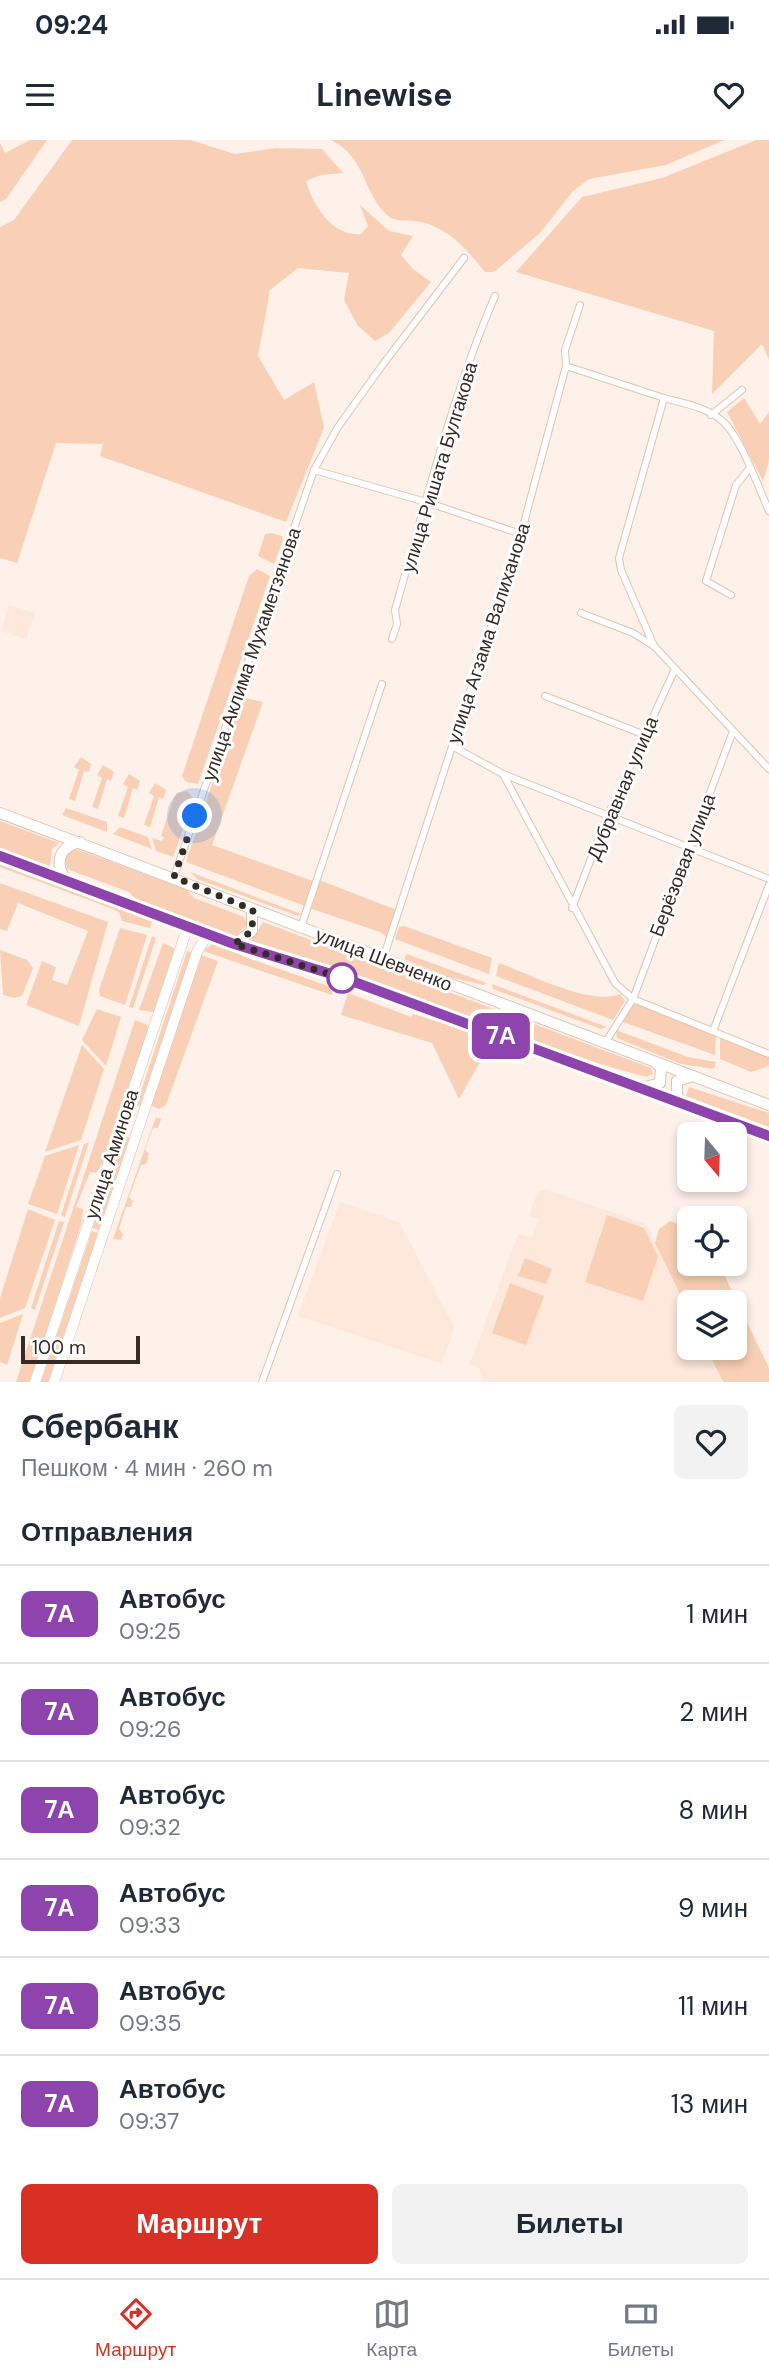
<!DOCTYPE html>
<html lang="ru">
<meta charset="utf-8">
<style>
body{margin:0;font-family:"DM Sans",sans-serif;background:#f2f2f3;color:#1f2937;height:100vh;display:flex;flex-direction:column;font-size:26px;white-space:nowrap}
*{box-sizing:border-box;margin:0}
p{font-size:23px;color:#747a83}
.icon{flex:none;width:38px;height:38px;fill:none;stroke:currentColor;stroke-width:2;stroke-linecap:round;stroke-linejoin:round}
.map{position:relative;height:1242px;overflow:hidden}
.panel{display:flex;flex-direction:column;background:#fff;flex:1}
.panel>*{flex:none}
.badge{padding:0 14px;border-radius:10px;font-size:24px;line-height:46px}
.needle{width:46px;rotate:161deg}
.controls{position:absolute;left:677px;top:982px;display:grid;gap:14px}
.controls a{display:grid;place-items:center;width:70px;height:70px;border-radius:10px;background:#fff;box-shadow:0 4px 10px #0003;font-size:35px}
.scale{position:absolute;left:21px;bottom:18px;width:119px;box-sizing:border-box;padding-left:7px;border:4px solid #352b24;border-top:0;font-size:19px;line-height:24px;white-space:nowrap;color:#352b24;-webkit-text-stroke:5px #fff;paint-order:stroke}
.you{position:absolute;width:35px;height:35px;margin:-18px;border:5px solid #fff;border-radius:50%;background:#1a73e8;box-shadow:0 0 0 10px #1a73e833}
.map>.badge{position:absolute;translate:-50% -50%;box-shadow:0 0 0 4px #fff}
h2{padding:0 21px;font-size:26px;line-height:63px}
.round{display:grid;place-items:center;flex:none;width:74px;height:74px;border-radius:10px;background:#f2f2f3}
.summary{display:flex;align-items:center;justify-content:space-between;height:119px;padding:0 21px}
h1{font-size:33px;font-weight:700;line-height:52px}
.action{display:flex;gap:14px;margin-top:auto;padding:14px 21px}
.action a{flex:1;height:80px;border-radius:10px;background:#d93025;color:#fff;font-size:28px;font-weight:700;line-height:80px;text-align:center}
.action a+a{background:#f2f2f3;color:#1f2937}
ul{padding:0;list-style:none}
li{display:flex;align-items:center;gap:21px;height:98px;padding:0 21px;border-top:2px solid #e0e1e3}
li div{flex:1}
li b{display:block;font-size:26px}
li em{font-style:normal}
li .badge{min-width:77px;font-weight:700;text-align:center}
.status{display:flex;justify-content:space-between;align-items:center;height:49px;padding:0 35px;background:#fff;direction:ltr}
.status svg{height:19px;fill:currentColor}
header{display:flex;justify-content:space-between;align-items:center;height:91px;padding:0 21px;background:#fff;font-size:32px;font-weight:700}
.dock{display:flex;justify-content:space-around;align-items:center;height:98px;border-top:2px solid #e0e1e3;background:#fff;font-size:19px;color:#747a83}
.dock a{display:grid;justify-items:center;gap:4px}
.dock .active{color:#d93025}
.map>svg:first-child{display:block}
.built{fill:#fde8db}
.green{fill:#f9d0b5}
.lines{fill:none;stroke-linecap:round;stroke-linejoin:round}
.street-casing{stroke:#dfc4b2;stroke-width:8}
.secondary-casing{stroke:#dfc4b2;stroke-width:11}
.primary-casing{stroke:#dfc4b2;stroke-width:12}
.street{stroke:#fff;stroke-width:6}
.secondary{stroke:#fff;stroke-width:10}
.primary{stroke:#fff;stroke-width:10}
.line-casing{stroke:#fff;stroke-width:16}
.line{stroke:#8e44ad;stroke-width:10}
.walk{stroke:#352b24;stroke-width:7;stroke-dasharray:0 12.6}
.stop-dot{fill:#fff;stroke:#8e44ad;stroke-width:3.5}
.labels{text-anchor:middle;stroke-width:6;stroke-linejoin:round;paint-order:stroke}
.street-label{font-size:19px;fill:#352b24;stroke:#fff}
</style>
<div class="status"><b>09:24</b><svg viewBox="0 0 49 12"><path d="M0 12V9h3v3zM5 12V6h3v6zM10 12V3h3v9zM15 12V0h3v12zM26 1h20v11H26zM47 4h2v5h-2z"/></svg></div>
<header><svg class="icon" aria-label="menu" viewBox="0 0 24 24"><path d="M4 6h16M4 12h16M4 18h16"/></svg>Linewise<svg class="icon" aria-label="heart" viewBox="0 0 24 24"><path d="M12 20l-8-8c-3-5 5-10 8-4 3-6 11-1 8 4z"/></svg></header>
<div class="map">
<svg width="769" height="1242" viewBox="0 0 769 1242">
<rect width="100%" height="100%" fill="#fdf1ea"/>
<!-- built -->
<g class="built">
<polygon points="9,465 35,473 26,499 1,491"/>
<polygon points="546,1049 646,1084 689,1175 690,1208 705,1208 722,1242 482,1242 480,1229 470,1224 518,1094 532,1097 538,1079 529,1075 538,1051"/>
<polygon points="340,1062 399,1082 454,1187 442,1224 298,1176"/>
</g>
<!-- green -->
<g class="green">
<polygon points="30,0 47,0 6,59 0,62 0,3 5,13"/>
<path d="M72,0H190L235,14L276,8L322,9L343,33L321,35L306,41C313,66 333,97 361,94L368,86L360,65L389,91L413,96L401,115L413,129L431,142L389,193L375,201L358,186L344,160L349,133L298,128L270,150L258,216L284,260L314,242L324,288L286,382L100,316L103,304L56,303L17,423L0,418V87L14,80Z"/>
<path d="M331,0H724L666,25L589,39L573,51L540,93L494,132H485C468,111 449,88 421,82C408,79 395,84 385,73C362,49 365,17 331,0Z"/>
<polygon points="756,0 769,0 769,220 762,204 712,254 714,191 516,132 582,57 662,38"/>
<polygon points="744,258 760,284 769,272 769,321 763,341 727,272"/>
<polygon points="271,393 282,396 283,400 274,424 258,416 265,394"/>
<polygon points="257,429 270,436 198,644 186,642 182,636 249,436"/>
<polygon points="241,557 263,562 212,705 313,741 305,766 186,722"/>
<polygon points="81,617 91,624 89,632 84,631 75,661 69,659 79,630 74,627"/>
<polygon points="103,625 114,632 111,641 107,639 98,669 92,667 102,638 97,635"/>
<polygon points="129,634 140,641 137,650 133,648 124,678 118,676 128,647 123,644"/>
<polygon points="155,643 166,650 163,659 159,657 150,687 144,685 154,656 149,653"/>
<polygon points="187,651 194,659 173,717 156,711 152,698 162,701 164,697 161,696 174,658 177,653"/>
<polygon points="66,668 107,682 107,692 62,675"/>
<polygon points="0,681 59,703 52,709 50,728 0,708"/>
<polygon points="120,687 148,697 152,709 113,694"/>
<polygon points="76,709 187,750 194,758 244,777 247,785 235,797 138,761 129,752 67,729 65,720 69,712"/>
<polygon points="0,723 21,727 153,778 150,788 122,781 119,772 113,769 0,727"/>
<polygon points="190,732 301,774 298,776 197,739"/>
<polygon points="319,740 397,770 388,798 380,792 309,768"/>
<polygon points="0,743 108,782 79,886 26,865 42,821 56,827 52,840 67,845 88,791 18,763 7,791 0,789"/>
<polygon points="263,782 651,928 653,934 646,937 600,924 250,802"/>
<polygon points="404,786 492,818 489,834 395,799 399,787"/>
<polygon points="120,788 147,795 125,865 100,856 99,850"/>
<polygon points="152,796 156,798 133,868 129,867"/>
<polygon points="163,803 176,809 154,872 139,870"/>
<polygon points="212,804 233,808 242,816 331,847 332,855 203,811"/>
<polygon points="0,810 27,820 33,828 22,856 15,858 3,855"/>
<polygon points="187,811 192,813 141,965 136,967"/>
<polygon points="407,814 486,843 484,845 449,837 404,819"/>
<polygon points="201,815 218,821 166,965 159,969 151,966"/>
<path d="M499,823C529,834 590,866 620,854L625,861L613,880L496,836Z"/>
<polygon points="492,844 607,887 601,889 493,849"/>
<polygon points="348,853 411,877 413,874 493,899 459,959 432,903 341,875"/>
<polygon points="637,864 716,895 715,915 623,882 633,865"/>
<polygon points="97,869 121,877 106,926 82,900"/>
<polygon points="135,880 147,885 148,890 106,1017 96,1033 90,1032 76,1067 83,1069 81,1085 30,1242 16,1242"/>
<polygon points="616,890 688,917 716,922 714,929 681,924 617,898"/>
<polygon points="720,897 769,916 769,926 751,932 720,919"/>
<polygon points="82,905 104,929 81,1000 45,1012"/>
<polygon points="689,947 769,973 769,987 686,956"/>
<polygon points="156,977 161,979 158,988 153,988 145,1010 149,1014 146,1024 141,1025 129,1057 133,1061 131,1067 126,1067 119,1089 123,1094 121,1100 113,1099"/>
<polygon points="123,995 131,998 99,1090 92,1088"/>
<polygon points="89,1002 65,1077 61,1075 84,1004"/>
<polygon points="79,1005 57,1074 28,1064 45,1016"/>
<polygon points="28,1069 55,1080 25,1168 0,1178 0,1158"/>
<polygon points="607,1075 644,1088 658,1117 643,1161 585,1142"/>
<polygon points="59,1081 64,1082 35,1170 31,1168"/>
<polygon points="670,1081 689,1088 690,1124 719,1124 769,1228 769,1242 723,1242 706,1208 735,1208 735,1162 690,1162 689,1173 655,1103 659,1089"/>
<polygon points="92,1091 98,1093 48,1242 41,1242"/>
<polygon points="525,1118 552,1129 546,1144 518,1136"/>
<polygon points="510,1143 544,1156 526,1205 492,1193"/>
<polygon points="23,1174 7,1225 0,1222 0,1183"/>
</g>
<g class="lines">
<!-- street casing -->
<g class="street-casing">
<g id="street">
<polyline points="566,226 664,258 619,418 621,430 654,506"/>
<path d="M664,258C682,263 705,267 720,279C740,294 758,347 769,371"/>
<polyline points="711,275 742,250"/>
<polyline points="314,330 426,362 521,394"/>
<polyline points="731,455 706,441 736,345 749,329"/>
<polyline points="581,473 633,493 654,506 769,629"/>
<path d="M392,499L397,484L395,470C425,365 452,256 495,156"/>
<polyline points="545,556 645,595"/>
<polyline points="452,606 503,634 615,843 633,859 769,914"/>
<polyline points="503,634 769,739"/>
<polyline points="174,737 314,330 338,287 381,227 464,118"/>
<polyline points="572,768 607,677 675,529"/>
<polyline points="301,787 382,544"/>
<polyline points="383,819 521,394 566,226 565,210 580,165"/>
<polyline points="713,891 769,745"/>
<polyline points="605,903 633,859 733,591"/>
<polyline points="262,1242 337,1034"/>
</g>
</g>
<!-- secondary casing -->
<g class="secondary-casing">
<g id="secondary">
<polyline points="35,1242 188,786"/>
<polyline points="54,1242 197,812 208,793"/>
</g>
</g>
<!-- primary casing -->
<g class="primary-casing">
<g id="primary">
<polyline points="0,673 769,965"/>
<polyline points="0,716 234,804 341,837 769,996"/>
<path d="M67,741C54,724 58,707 80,702"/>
<polyline points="234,804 252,791 252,770"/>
<polyline points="646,947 660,943 661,928 655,922"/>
<polyline points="683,963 677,957 677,941 693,936"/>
</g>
</g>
<!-- street -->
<use href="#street" class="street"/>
<!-- secondary -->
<use href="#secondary" class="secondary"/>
<!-- primary -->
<use href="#primary" class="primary"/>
</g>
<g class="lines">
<!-- line casing -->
<g class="line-casing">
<polyline id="line" points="0,716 234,804 341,837 769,996"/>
</g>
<!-- line -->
<use href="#line" class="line"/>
<!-- walk -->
<polyline class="walk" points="195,676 174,737 253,770 252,791 234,804 342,838"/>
</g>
<!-- markers -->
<circle class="stop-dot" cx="342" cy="838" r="14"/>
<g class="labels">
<!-- street labels -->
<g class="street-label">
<text transform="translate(439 327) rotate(-73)" y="7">улица Ришата Булгакова</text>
<text transform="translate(488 493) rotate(-72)" y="7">улица Агзама Валиханова</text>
<text transform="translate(251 514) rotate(-71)" y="7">улица Аклима Мухаметзянова</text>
<text transform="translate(622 648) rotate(-67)" y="7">Дубравная улица</text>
<text transform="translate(682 725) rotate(-69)" y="7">Берёзовая улица</text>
<text transform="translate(384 819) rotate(21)" y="7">улица Шевченко</text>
<text transform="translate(111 1014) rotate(-72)" y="7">улица Аминова</text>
</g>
</g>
</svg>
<div class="controls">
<a><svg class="needle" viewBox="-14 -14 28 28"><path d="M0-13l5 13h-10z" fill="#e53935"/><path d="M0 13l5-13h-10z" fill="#747a83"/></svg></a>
<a><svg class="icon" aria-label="locate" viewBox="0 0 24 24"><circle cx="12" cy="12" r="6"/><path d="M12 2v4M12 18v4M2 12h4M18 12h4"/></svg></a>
<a><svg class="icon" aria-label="layers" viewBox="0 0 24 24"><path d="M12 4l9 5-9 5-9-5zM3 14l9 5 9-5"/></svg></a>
</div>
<div class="scale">100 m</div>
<div class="you" style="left:195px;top:676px"></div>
<b class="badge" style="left:501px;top:896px;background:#8e44ad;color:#fff">7А</b>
</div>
<section class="panel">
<div class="summary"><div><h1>Сбербанк</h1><p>Пешком · 4 мин · 260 m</p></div><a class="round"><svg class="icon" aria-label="heart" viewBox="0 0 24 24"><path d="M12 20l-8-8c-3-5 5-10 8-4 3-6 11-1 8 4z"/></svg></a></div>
<h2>Отправления</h2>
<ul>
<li><span class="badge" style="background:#8e44ad;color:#fff">7А</span><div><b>Автобус</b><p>09:25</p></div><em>1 мин</em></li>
<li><span class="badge" style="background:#8e44ad;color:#fff">7А</span><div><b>Автобус</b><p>09:26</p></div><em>2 мин</em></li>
<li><span class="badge" style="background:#8e44ad;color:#fff">7А</span><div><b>Автобус</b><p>09:32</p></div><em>8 мин</em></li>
<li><span class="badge" style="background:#8e44ad;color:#fff">7А</span><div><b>Автобус</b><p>09:33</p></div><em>9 мин</em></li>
<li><span class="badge" style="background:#8e44ad;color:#fff">7А</span><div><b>Автобус</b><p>09:35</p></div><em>11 мин</em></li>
<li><span class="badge" style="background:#8e44ad;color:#fff">7А</span><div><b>Автобус</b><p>09:37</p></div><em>13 мин</em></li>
</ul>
<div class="action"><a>Маршрут</a><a>Билеты</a></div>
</section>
<nav class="dock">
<a class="active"><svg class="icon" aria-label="directions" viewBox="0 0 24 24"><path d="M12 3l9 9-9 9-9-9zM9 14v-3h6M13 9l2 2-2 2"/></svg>Маршрут</a>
<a><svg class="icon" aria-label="map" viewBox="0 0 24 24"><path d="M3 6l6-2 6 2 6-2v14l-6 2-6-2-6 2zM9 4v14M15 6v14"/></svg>Карта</a>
<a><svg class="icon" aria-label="tickets" viewBox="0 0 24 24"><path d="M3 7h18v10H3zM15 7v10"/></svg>Билеты</a>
</nav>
